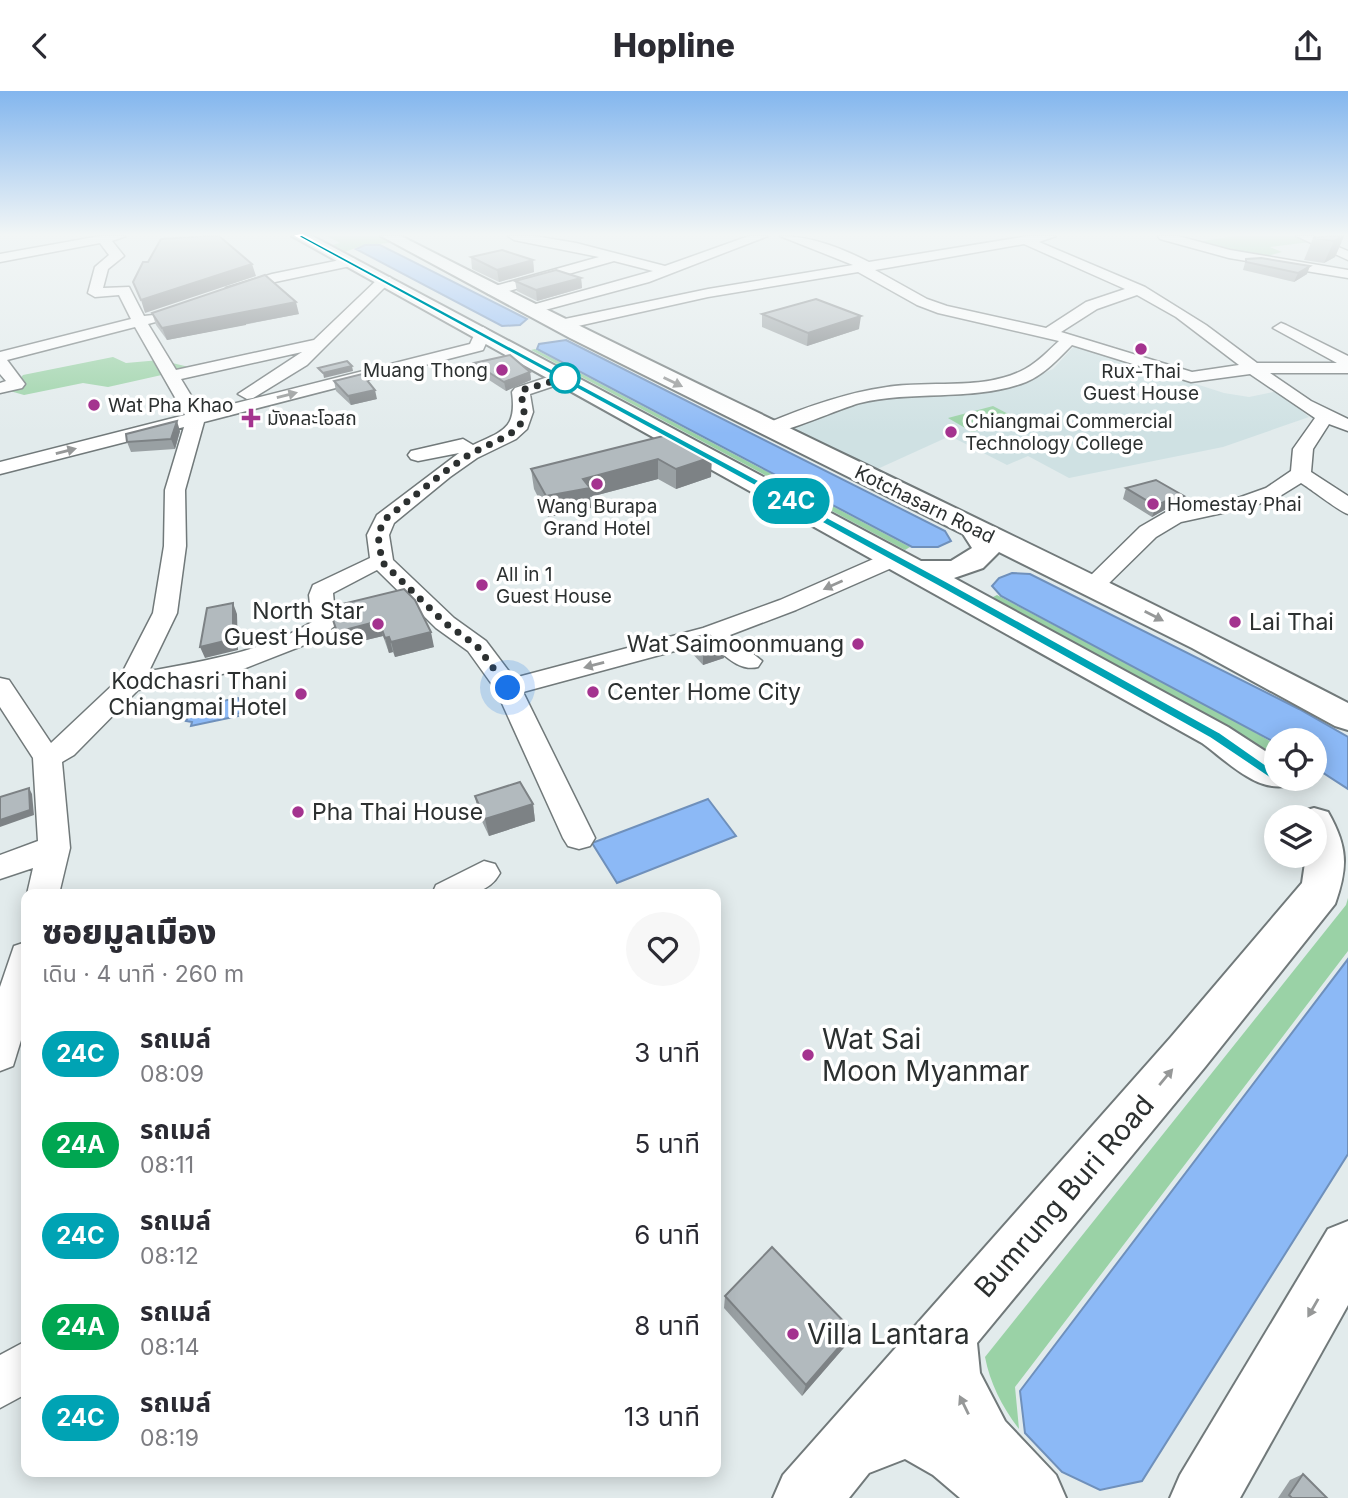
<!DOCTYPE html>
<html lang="th">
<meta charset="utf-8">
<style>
body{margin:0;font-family:Inter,"Noto Sans Thai",sans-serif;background:#f7f7f7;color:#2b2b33;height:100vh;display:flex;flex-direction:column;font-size:26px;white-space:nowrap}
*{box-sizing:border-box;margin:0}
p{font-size:23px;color:#7c7c81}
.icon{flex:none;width:38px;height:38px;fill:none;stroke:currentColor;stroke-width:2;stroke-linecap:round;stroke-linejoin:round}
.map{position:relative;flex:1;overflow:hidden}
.drawer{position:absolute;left:21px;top:798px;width:700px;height:588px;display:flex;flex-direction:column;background:#fff;border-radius:14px;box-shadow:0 4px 18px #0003}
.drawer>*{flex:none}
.badge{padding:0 14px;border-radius:23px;font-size:24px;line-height:46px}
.buttons{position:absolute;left:1264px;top:637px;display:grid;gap:14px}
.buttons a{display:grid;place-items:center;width:63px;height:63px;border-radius:50%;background:#fff;box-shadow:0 4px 18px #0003;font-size:35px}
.you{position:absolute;width:35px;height:35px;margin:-18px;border:5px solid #fff;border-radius:50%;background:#1a73e8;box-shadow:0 0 0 10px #1a73e833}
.map>.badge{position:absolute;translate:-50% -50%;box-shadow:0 0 0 4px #fff}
.round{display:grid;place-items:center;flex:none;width:74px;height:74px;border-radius:37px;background:#f7f7f7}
.summary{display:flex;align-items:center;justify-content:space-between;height:119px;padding:0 21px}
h1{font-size:33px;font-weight:800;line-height:52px}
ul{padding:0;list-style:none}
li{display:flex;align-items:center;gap:21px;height:91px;padding:0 21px}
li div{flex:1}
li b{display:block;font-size:26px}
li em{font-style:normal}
li .badge{min-width:77px;font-weight:700;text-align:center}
header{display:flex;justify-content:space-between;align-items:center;height:91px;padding:0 21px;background:#fff;font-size:32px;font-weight:800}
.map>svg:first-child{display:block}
.built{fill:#cfe1e3}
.green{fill:#9ad2a6}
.water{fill:#8cb9f6;stroke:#6f90bb;stroke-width:2}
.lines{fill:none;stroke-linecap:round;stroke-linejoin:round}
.minor-casing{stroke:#71797a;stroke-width:3}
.major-casing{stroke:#71797a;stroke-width:4}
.minor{fill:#fff;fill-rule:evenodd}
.major{fill:#fff;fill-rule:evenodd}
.wall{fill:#99a0a3}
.shaded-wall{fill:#7d8285}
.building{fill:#b2babe;stroke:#7d8285;stroke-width:2}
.oneway{fill:#969898}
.line{fill:#00a3b4;stroke:#fff;stroke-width:2}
.walk{stroke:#2c3030;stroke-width:7;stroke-dasharray:0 12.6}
.poi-dot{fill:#a4338f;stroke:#fff;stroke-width:2.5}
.stop-dot{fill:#fff;stroke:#00a3b4;stroke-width:3.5}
.labels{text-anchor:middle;stroke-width:7;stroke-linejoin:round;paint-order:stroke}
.far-poi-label{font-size:19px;fill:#2c3030;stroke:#fff;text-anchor:start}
.far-street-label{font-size:19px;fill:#2c3030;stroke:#fff}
.poi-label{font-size:23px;fill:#2c3030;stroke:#fff;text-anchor:end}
.near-poi-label{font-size:28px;fill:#2c3030;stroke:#fff;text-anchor:start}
.near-street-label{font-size:28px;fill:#2c3030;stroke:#fff}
</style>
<header><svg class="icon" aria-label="back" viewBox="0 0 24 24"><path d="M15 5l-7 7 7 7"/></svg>Hopline<svg class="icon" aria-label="share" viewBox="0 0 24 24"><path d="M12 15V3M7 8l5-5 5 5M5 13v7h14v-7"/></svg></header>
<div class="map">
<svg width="1348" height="1407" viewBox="0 0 1348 1407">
<rect width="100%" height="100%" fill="#e2ebec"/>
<!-- built -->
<polygon class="built" points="1075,254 1224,302 1249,306 1278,300 1309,326 1223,356 1069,387 1028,365 1007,374 950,345 873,380 785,337 864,307 1037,285 1053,278"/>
<!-- green -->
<g class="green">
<polygon points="327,145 378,145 390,152 363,154 345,161 332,154 340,152"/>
<polygon points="1236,145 1293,145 1310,151 1270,156 1282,161 1256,168 1196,151"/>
<polygon points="535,258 910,456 905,459 531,259"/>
<polygon points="113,266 126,272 160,269 193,277 108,296 83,292 24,304 10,300 23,284"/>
<polygon points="993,315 1018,328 972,341 948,327"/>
<polygon points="997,504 1245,635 1276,654 1276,664 1269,664 1228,638 991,507"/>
<path d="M1348,807V860L1015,1296L1019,1338C1002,1316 990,1292 985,1266L1346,814Z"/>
</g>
<!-- water -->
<g class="water">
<polygon points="365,154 380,154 527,228 520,234 502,235 356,158"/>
<polygon points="566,249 945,440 951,450 938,456 912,456 537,258 539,253"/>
<polygon points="1012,482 1030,483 1299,618 1348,646 1348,698 1314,676 1314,649 1276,649 1276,652 1001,505 992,495 999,487"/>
<polygon points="238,607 246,620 237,623 238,625 191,635 192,631 186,630 195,615"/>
<polygon points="708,708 736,745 617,792 592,752"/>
<polygon points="1348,868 1348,1063 1142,1390 1100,1399 1062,1381 1025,1342 1020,1300"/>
</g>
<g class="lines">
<!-- minor casing -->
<g class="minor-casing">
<g id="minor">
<path d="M100,145H126L112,150L124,165L108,178L103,197L129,196L144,225L163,223L166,226L163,229L148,233L176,279L314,249L380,186H390L392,189L307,274L253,307L247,308L238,303L302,261L181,288L201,321L470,253L477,238L483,236L491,241L483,259L204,331L185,399L186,455L177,522L149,580C204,570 263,561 312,531L309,504L313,494L370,467L367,444L377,424L459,362L418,370L411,368L408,364L411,360L463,348L473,354C503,340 517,338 512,301L515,297L563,281L569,282L571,286L569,290L530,303L533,321L527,338L516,348L477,367L450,386L394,432L389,444L393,469L454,527L486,550L514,587L703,537L780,509L887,462H903L906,467L903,472L796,519L730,544L762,570L758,576C738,581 723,562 708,551L523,601L595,747L590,755L579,758L568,755L563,747L496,599L468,560L436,537L377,479L375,480L333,502L336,534L317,549L238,580L138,599L74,664L62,671L70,757L59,803H27L33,777L0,788V764L38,750L33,667L0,616V587L9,589L51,652L119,588L153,522L164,455L165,399L184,336L0,383V371L185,324L135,236L7,269L25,293L22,297L0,302V292L6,290L0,283V261L131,228L119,204L95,206L88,202L95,176L109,164L100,152L0,171V163Z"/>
<polygon points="508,145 535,145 576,152 665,175 749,145 768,145 649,191 530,223 523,219 525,216 653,180 614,170 498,203 488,203 488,197 599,166 514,149"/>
<path d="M780,145C811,145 841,157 869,171L1028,145H1056L1039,151L1145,196L1206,234L1257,272H1337L1273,237L1281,232L1286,234L1348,265V282H1270L1311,310L1348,328V340L1329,333L1313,358L1311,381L1348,405V423C1340,421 1311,398 1301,392L1280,405L1250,416L1181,431L1156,446L1101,500H1085L1081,495L1085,490L1140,436L1166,421L1238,407L1266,397L1291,380L1293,358L1315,327L1250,283L1191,291L1072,254C1058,268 1045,283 1026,291C975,311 914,299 860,312C840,317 778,346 763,342L761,338L763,334C803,317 844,302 887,296C931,289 985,300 1025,278C1038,271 1048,260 1059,250L938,222L917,214L858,181L708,206L560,239L552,234L560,229L708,198L853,174ZM1024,153L1125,198L1086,211L1046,237L947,215L927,208L875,179ZM1137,204L1176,226L1239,274L1192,281L1061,241L1097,218Z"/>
<polygon points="1158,145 1178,145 1230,159 1348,179 1348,187 1229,167 1160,148"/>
<polygon points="1296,145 1312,145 1348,160 1348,169"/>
<polygon points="350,167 355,168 355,174 275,191 231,204 224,200 226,197 272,183"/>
<path d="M484,770L495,773L500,782C486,808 457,803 432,803L436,794Z"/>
<polygon points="26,851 26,933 13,975 0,980 0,896 14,855"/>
<polygon points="26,1250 26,1303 0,1317 0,1264"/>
</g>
</g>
<!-- major casing -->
<g class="major-casing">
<g id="major">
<path d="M292,145H312L921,470H951L972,457L963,443L570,247L381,145H401C715,306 1035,450 1348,612V639L1335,635L1192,557L999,461L983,477L954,487L1228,636L1276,667V688H1293L1289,694C1258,703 1227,670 1202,652Z"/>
<path d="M1314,717L1328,721C1348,756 1348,776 1335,813L1205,976L977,1252L980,1282L1005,1330L1056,1384L1066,1407H960L933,1384L905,1368L869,1382L849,1407H773L783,1384L1171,946L1302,792L1306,765H1314V726H1297L1300,721Z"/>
<polygon points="1348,1130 1348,1214 1240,1407 1170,1407 1180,1384 1328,1138"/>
</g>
</g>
<!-- minor -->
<use href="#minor" class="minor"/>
<!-- major -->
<use href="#major" class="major"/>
</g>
<!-- wall -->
<g class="wall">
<polygon points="1344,145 1335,166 1324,172 1304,169 1313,147"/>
<polygon points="471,166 533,169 534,181 499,191 472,178"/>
<polygon points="1246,168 1307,183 1294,191 1243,179"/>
<polygon points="581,187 582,197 537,210 517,200 515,190"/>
<polygon points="152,222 299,223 167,249 156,234"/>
<polygon points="762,223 859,238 807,255 762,236"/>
<polygon points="474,272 530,281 531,289 506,300 475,280"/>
<polygon points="334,290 377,308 351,314 336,300"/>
<polygon points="180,340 175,358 131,361 127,351"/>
<polygon points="667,344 711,386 676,398 658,388 590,406 591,417 548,426 534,398 531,378"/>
<polygon points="1126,397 1184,405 1180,416 1166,418 1152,426 1123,408"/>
<polygon points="334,515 434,556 395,566 393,561 389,562 383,545 341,555 331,523"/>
<polygon points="689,548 724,567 703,574 689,559"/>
<polygon points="475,705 533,713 535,730 489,745 478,722"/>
<polygon points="725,1205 848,1252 802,1305 724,1217"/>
<polygon points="1303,1383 1327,1407 1278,1407 1290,1389"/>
</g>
<!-- shaded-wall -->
<g class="shaded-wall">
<polygon points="1342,145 1344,145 1335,166 1324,172 1334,150"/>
<polygon points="533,169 534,181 499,191 497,179"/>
<polygon points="252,173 256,185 145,222 141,209"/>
<polygon points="1310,175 1307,183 1294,191 1298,182"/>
<polygon points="581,187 582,197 537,210 536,199"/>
<polygon points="296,211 299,223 246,233 246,234 167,249 162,237"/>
<polygon points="861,225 859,238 807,255 808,242"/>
<polygon points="352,275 353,280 324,287 323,282"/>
<polygon points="530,281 531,289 506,300 504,291"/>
<polygon points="375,299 377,308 351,314 348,305"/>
<polygon points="177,330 180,340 175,358 171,348"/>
<polygon points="712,366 711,386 676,398 676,378"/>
<polygon points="658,368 658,388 590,406 591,417 548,426 546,405 583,388"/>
<polygon points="1184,405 1180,416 1166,418 1152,426 1156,415 1170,408"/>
<polygon points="233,512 237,523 238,559 205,567 200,556"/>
<polygon points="379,530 383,545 341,555 337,541"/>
<polygon points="431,541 434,556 395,566 391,551"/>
<polygon points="389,546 393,561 389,562 385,547"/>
<polygon points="724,556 724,567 703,574 703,563"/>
<polygon points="29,697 32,703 34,724 0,736 0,729"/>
<polygon points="533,713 535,730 489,745 485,728"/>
<polygon points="853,1240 848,1252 802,1305 806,1294"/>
</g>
<!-- building -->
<g class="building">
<polygon points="207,145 219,145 252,173 141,209 133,191 143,171 148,171 161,148"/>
<polygon points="1328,145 1342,145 1334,150 1313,147"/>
<polygon points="502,159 533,169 497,179 471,166"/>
<polygon points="1261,167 1310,175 1298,182 1246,171 1246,168"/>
<polygon points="556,179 581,187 536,199 515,190"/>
<polygon points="265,184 296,211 162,237 152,222"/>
<polygon points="816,208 861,225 808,242 762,223"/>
<polygon points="510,264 530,281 504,291 474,272"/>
<polygon points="347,270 352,275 323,282 318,277"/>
<polygon points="362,283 375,299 348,305 334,290"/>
<polygon points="177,330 171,348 127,351 126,343"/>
<polygon points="667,344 712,366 676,378 658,368 583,388 590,397 546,405 531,378"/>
<polygon points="1156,389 1184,405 1170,408 1156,415 1126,397"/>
<polygon points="404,498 415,509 431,541 391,551 389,546 385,547 379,530 337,541 331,523 334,515"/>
<polygon points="233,512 233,548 200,556 207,517"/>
<polygon points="708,543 724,556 703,563 689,548"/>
<polygon points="520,691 533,713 485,728 475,705"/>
<polygon points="29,697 30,719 0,729 0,706"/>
<polygon points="772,1156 853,1240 806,1294 725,1205"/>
<polygon points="1303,1383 1327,1407 1292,1407 1289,1404"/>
</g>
<!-- one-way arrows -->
<defs><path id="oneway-solid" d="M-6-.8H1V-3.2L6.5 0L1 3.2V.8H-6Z" transform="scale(1.75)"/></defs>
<g class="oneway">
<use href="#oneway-solid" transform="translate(673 291) rotate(26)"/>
<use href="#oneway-solid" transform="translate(287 304) rotate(-14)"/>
<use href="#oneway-solid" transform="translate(66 360) rotate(-14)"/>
<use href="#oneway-solid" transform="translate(833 494) rotate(156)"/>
<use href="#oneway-solid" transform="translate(1154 525) rotate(27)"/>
<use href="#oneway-solid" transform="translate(594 574) rotate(165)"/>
<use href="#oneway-solid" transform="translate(1166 986) rotate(-50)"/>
<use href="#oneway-solid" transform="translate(1313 1217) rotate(120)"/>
<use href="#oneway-solid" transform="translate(964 1314) rotate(-116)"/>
</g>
<!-- sky -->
<linearGradient id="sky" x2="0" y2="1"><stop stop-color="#83b6ee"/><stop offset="0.42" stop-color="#f2f6f6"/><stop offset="1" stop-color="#f2f6f6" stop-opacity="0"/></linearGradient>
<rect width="1348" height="342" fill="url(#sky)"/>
<!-- line -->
<polygon class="line" points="302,144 946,490 1219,641 1282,685 1280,688 1271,688 1210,647 938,495 297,145"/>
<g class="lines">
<!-- walk -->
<polyline class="walk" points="508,597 477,555 445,532 382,471 378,444 384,429 443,382 470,363 509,344 520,334 524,321 521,301 525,298 565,287"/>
</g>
<!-- markers -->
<g class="poi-dot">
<circle cx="1141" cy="258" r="7"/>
<circle cx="502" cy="279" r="7"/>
<circle cx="94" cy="314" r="7"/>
<path d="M247.5 316.5h7v7h7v7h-7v7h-7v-7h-7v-7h7z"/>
<circle cx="951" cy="341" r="7"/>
<circle cx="597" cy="393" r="7"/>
<circle cx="1153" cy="413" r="7"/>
<circle cx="482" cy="494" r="7"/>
<circle cx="1235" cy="531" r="7"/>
<circle cx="378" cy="533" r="7"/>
<circle cx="858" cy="553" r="7"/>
<circle cx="593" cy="601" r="7"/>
<circle cx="301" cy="603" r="7"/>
<circle cx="298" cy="721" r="7"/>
<circle cx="808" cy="964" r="7"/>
<circle cx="793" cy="1243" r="7"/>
</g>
<circle class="stop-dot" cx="565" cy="287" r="14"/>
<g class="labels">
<!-- far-poi labels -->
<g class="far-poi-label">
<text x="488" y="286" text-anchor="end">Muang Thong</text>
<text x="1141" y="287" text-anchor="middle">Rux-Thai<tspan x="1141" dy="22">Guest House</tspan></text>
<text x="108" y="321">Wat Pha Khao</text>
<text x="267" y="334">มังคละโอสถ</text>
<text x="965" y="337">Chiangmai Commercial<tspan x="965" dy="22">Technology College</tspan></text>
<text x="1167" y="420">Homestay Phai</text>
<text x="597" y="422" text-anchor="middle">Wang Burapa<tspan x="597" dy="22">Grand Hotel</tspan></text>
<text x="496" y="490">All in 1<tspan x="496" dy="22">Guest House</tspan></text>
</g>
<!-- far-street labels -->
<g class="far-street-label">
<text transform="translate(925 413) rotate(26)" y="7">Kotchasarn Road</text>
</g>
<!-- poi labels -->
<g class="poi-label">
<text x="364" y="528">North Star<tspan x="364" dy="26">Guest House</tspan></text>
<text x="1249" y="539" text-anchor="start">Lai Thai</text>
<text x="844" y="561">Wat Saimoonmuang</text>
<text x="287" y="598">Kodchasri Thani<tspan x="287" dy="26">Chiangmai Hotel</tspan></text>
<text x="607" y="609" text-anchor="start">Center Home City</text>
<text x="312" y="729" text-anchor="start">Pha Thai House</text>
</g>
<!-- near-poi labels -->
<g class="near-poi-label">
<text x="822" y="958">Wat Sai<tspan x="822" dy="32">Moon Myanmar</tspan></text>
<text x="807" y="1253">Villa Lantara</text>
</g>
<!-- near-street labels -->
<g class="near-street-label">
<text transform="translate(1064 1105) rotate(-49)" y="10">Bumrung Buri Road</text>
</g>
</g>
</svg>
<div class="buttons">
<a><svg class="icon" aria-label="locate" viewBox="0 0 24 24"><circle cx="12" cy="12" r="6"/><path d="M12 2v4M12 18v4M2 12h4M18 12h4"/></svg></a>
<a><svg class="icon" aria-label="layers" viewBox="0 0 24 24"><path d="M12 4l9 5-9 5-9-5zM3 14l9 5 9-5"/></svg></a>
</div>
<div class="you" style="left:508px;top:597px"></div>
<b class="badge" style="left:791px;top:410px;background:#00a3b4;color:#fff">24C</b>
<section class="drawer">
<div class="summary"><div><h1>ซอยมูลเมือง</h1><p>เดิน · 4 นาที · 260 m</p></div><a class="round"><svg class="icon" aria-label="heart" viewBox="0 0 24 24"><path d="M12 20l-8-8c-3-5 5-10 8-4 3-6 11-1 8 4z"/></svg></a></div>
<ul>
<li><span class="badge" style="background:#00a3b4;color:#fff">24C</span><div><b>รถเมล์</b><p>08:09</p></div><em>3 นาที</em></li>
<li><span class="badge" style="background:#00a651;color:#fff">24A</span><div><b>รถเมล์</b><p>08:11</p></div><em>5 นาที</em></li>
<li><span class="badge" style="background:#00a3b4;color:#fff">24C</span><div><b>รถเมล์</b><p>08:12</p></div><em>6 นาที</em></li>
<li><span class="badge" style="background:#00a651;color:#fff">24A</span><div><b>รถเมล์</b><p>08:14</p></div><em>8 นาที</em></li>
<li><span class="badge" style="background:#00a3b4;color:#fff">24C</span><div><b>รถเมล์</b><p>08:19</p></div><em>13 นาที</em></li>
</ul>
</section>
</div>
